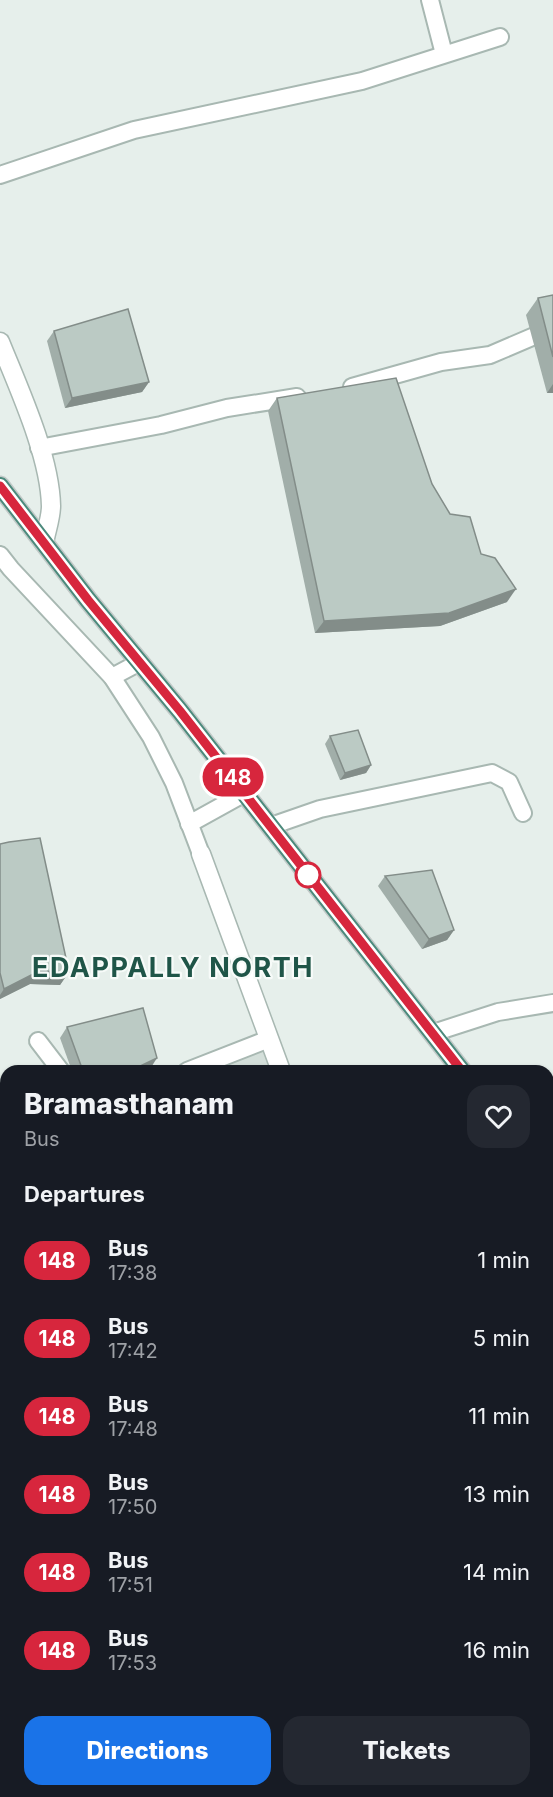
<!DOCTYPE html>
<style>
body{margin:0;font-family:Inter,sans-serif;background:#242831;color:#f1f3f6;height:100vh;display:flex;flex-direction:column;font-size:22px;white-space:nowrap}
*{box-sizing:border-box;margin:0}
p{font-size:20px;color:#9ea1a6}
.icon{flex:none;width:33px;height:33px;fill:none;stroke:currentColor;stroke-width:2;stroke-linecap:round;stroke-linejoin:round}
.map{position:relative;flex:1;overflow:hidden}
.drawer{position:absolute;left:0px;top:1065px;width:554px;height:732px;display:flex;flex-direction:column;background:#171b24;border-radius:18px 18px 0 0;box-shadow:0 2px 4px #0004}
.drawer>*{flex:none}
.badge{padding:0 12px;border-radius:20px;font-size:21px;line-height:39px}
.map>.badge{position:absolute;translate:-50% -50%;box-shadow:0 0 0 3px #fff}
h2{padding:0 24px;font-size:22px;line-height:54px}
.round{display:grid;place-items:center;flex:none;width:63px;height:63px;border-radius:18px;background:#242831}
.head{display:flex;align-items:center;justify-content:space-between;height:102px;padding:0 24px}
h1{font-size:28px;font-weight:800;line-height:45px}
.primary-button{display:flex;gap:12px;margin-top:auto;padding:12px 24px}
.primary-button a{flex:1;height:69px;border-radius:18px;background:#1a73e8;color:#fff;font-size:24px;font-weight:800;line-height:69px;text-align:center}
.primary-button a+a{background:#242831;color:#f1f3f6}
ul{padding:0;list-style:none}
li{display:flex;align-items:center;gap:18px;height:78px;padding:0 24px}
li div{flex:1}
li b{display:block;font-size:22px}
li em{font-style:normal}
li .badge{min-width:66px;font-weight:700;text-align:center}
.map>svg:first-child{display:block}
.built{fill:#d4dfda}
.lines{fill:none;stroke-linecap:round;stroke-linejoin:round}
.minor-casing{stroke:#a8b8b2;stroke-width:20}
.tertiary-casing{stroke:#a8b8b2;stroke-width:21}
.trunk-casing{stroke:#c2cac8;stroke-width:21}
.minor{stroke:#fff;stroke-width:16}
.tertiary{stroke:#fff;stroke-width:18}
.trunk{stroke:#4c8a7c;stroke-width:18}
.wall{fill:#a1aea9}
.shaded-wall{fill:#838d89}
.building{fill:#bbcac4;stroke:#838d89;stroke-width:1.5}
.line-casing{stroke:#fff;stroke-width:14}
.line{stroke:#d7263d;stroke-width:9}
.stop-dot{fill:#fff;stroke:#d7263d;stroke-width:3}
.labels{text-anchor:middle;stroke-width:4.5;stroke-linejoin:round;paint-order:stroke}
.district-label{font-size:27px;font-weight:bold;letter-spacing:1.5px;fill:#1f5548;stroke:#f7fbf9}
</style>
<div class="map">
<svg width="553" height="1797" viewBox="0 0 553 1797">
<rect width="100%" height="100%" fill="#e6efeb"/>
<!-- built -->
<g class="built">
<polygon points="264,1050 271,1071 212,1071"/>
<polygon points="0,1121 6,1124 6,1471 0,1472"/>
</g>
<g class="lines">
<!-- minor casing -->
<g class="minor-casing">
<g id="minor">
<polyline points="430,0 444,54"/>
<polyline points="0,175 134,130 362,81 500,37"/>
<polyline points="352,387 441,362 490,355 553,328"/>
<polyline points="39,448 161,425 227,408 297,397"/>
<polyline points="0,555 11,569 112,677 151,737 174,783 201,854"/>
<polyline points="112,677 140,662"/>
<polyline points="189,824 245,793"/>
<polyline points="271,826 320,809 492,773 509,782 523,813"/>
<polyline points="433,1033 498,1012 553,1003"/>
<polyline points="38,1041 61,1071"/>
<polyline points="187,1071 269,1039"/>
<polyline points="0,1112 6,1115"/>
<polyline points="548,1240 553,1238"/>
<polyline points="0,1482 6,1481"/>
<polyline points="0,1663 6,1663"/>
</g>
</g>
<!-- tertiary casing -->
<g class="tertiary-casing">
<g id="tertiary">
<path d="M0,342C19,389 50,456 51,506C51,518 46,531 44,543"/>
<polyline points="201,854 281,1071"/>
<polyline points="546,1791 550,1797"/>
</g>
</g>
<!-- trunk casing -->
<g class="trunk-casing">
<g id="trunk">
<polyline points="0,486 88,600 180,711 462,1071"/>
<polyline points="548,1183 553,1190"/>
</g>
</g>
<!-- minor -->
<use href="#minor" class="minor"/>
<!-- tertiary -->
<use href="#tertiary" class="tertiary"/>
<!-- trunk -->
<use href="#trunk" class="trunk"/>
</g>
<!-- wall -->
<g class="wall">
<polygon points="553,295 553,393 547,393 526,315 538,298"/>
<polygon points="54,331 149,382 142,392 65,408 47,341"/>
<polygon points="277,398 432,484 450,514 481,554 507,602 440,626 315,633 268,411"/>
<polygon points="330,736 371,765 366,773 340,780 325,744"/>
<polygon points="0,844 69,972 60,985 30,984 0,999"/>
<polygon points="385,876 454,930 447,940 422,949 378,886"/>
<polygon points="67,1027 150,1069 145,1071 72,1071 60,1038"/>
</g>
<!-- shaded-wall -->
<g class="shaded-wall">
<polygon points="149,382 142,392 65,408 72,398"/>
<polygon points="553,384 553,393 547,393"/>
<polygon points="516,589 507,602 440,626 315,633 324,621"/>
<polygon points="371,765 366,773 340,780 345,773"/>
<polygon points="454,930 447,940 422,949 429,939"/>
<polygon points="39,971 69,972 60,985 30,984 0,999 0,995 4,989"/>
<polygon points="157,1058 150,1069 145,1071 130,1071"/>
</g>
<!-- building -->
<g class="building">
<polygon points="553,295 553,357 538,298"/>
<polygon points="128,309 149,382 72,398 54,331"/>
<polygon points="396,378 432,484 450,514 470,517 481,554 495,558 516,589 449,613 324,621 277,398"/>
<polygon points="358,730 371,765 345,773 330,736"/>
<polygon points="40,838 69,972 39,971 4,989 0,973 0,844 9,842"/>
<polygon points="432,870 454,930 429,939 385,876"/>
<polygon points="143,1008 157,1058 130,1071 83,1071 67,1027"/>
</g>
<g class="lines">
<!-- line casing -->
<g class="line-casing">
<polyline id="line" points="0,486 88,600 180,711 462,1071"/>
</g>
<!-- line -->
<use href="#line" class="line"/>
</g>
<!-- markers -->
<circle class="stop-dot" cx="308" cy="875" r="12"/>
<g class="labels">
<!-- district labels -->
<g class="district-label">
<text x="173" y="977">EDAPPALLY NORTH</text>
</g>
</g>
</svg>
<b class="badge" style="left:233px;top:777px;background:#d7263d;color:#fff">148</b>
<section class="drawer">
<div class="head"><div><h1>Bramasthanam</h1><p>Bus</p></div><a class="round"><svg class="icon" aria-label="heart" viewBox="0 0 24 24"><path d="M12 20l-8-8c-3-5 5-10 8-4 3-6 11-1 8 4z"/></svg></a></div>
<h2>Departures</h2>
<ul>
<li><span class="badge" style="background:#d7263d;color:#fff">148</span><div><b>Bus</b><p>17:38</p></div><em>1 min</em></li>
<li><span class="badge" style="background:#d7263d;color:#fff">148</span><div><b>Bus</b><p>17:42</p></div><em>5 min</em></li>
<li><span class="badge" style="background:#d7263d;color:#fff">148</span><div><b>Bus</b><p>17:48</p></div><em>11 min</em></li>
<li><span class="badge" style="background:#d7263d;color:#fff">148</span><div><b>Bus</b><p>17:50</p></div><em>13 min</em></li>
<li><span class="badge" style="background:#d7263d;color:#fff">148</span><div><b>Bus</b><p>17:51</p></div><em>14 min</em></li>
<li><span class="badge" style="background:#d7263d;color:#fff">148</span><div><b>Bus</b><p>17:53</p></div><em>16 min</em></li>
</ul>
<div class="primary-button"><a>Directions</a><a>Tickets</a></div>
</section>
</div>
